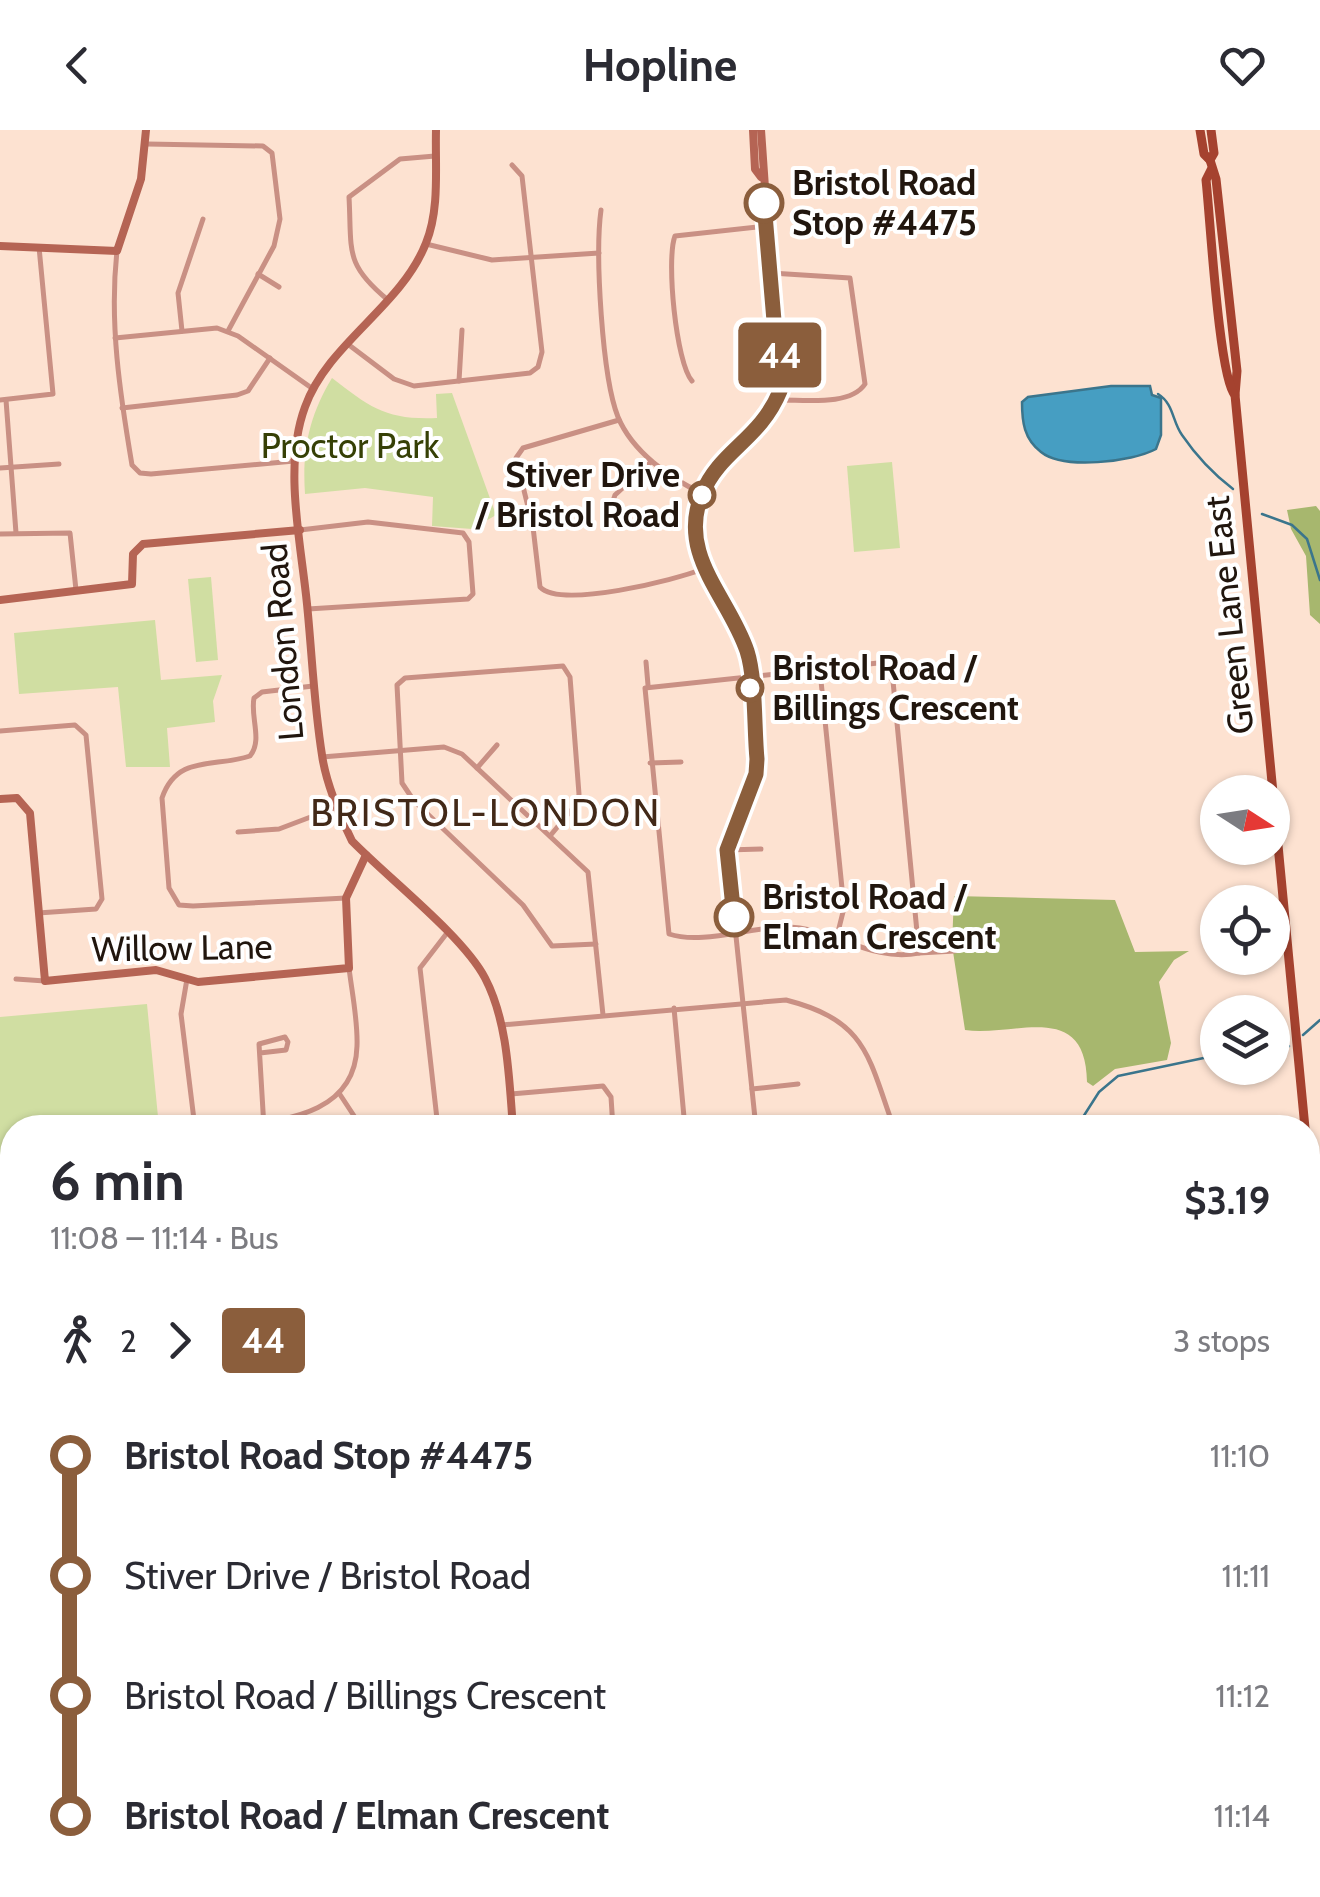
<!DOCTYPE html>
<meta charset="utf-8">
<style>
body{margin:0;font-family:Cabin,sans-serif;background:#f2f2f3;color:#2b2b33;height:100vh;display:flex;flex-direction:column;font-size:38px;white-space:nowrap}
*{box-sizing:border-box;margin:0}
p{font-size:32px;color:#7c7c81}
.icon{flex:none;width:55px;height:55px;fill:none;stroke:currentColor;stroke-width:2;stroke-linecap:round;stroke-linejoin:round}
.map{position:relative;flex:1;overflow:hidden}
.details{position:absolute;left:0px;top:985px;width:1320px;height:782px;display:flex;flex-direction:column;background:#fff;border-radius:40px 40px 0 0;box-shadow:0 2px 8px #0004}
.details>*{flex:none}
.badge{padding:0 20px;border-radius:8px;font-size:35px;line-height:65px}
.needle{width:65px;rotate:102deg}
.controls{position:absolute;left:1200px;top:645px;display:grid;gap:20px}
.controls a{display:grid;place-items:center;width:90px;height:90px;border-radius:50%;background:#fff;box-shadow:0 2px 8px #0004;font-size:50px}
.map>.badge{position:absolute;translate:-50% -50%;box-shadow:0 0 0 5px #fff}
.legs{display:flex;align-items:center;gap:15px;height:110px;padding:0 50px;font-size:32px}
.legs p{margin-inline-start:auto}
.head{display:flex;align-items:center;justify-content:space-between;height:170px;padding:0 50px}
h1{font-size:55px;font-weight:700;line-height:75px}
ul{padding:0 50px;list-style:none}
li{display:flex;align-items:center;gap:35px;height:120px;font-size:38px}
li i{display:grid;place-items:center;width:15px;height:100%;margin:0 12px;background:currentColor}
li i::after{content:'';width:25px;height:25px;margin:-12px;border:8px solid;border-radius:50%;background:#fff}
li p{margin-inline-start:auto}
li:first-child i{background:linear-gradient(#0000 50%,currentColor 0)}
li:last-child i{background:linear-gradient(currentColor 50%,#0000 0)}
header{display:flex;justify-content:space-between;align-items:center;height:130px;padding:0 50px;background:#fff;font-size:45px;font-weight:700}
.map>svg:first-child{display:block}
.green{fill:#d0dea2}
.forest{fill:#a7b76e}
.water{fill:#469ec2;stroke:#3b758c;stroke-width:2.5}
.lines{fill:none;stroke-linecap:round;stroke-linejoin:round}
.stream{stroke:#3b758c;stroke-width:2.5}
.street{stroke:#c99084;stroke-width:5}
.secondary{stroke:#b56454;stroke-width:8}
.primary{stroke:#a5422f;stroke-width:9}
.rail{stroke:#57483e;stroke-width:2.5}
.line-1-casing{stroke:#fff;stroke-width:22}
.line-1{stroke:#8b5e3c;stroke-width:15}
.stop-1-dot{fill:#fff;stroke:#8b5e3c;stroke-width:5}
.labels{text-anchor:middle;stroke-width:8;stroke-linejoin:round;paint-order:stroke}
.stop-label{font-size:35px;font-weight:bold;fill:#21160e;stroke:#fff;text-anchor:start}
.park-label{font-size:35px;fill:#364006;stroke:#fff}
.street-label{font-size:35px;fill:#21160e;stroke:#fff}
.neighbourhood-label{font-size:38px;letter-spacing:2.5px;fill:#422918;stroke:#fff}
</style>
<header><svg class="icon" aria-label="back" viewBox="0 0 24 24"><path d="M15 5l-7 7 7 7"/></svg>Hopline<svg class="icon" aria-label="heart" viewBox="0 0 24 24"><path d="M12 20l-8-8c-3-5 5-10 8-4 3-6 11-1 8 4z"/></svg></header>
<div class="map">
<svg width="1320" height="1767" viewBox="0 0 1320 1767">
<rect width="100%" height="100%" fill="#fde2d1"/>
<!-- green -->
<g class="green">
<path d="M332,248C371,278 386,290 437,288L436,264L452,263L496,385L472,399L432,396L433,367L365,358L305,364C302,320 309,286 332,248Z"/>
<polygon points="892,332 900,418 854,422 847,336"/>
<polygon points="211,447 218,530 196,532 188,449"/>
<polygon points="155,490 161,550 222,545 213,571 215,592 167,598 170,637 126,637 118,557 19,564 14,503"/>
<polygon points="147,874 159,997 12,998 12,1170 0,1057 0,887"/>
<polygon points="1308,1641 1320,1641 1320,1767 1291,1767 1290,1755 1308,1755"/>
<polygon points="249,1755 558,1755 569,1767 248,1767"/>
</g>
<!-- forest -->
<g class="forest">
<polygon points="1316,376 1320,381 1320,494 1310,485 1306,426 1291,399 1287,380"/>
<path d="M954,766L1115,770L1135,822L1189,821L1174,830L1159,852L1171,913L1167,930L1115,939L1093,956L1087,952C1086,869 1015,907 965,900L952,815Z"/>
<polygon points="0,1387 12,1389 12,1585 3,1584 6,1536 0,1534"/>
</g>
<!-- water -->
<g class="water">
<path d="M1111,256H1150L1152,265L1161,268V305L1156,319C1132,332 1063,340 1041,322C1024,309 1022,292 1022,272L1028,267Z"/>
<polygon points="357,1755 430,1755 420,1767 380,1767"/>
</g>
<g class="lines">
<!-- stream -->
<g class="stream">
<path d="M1158,264C1174,274 1172,291 1182,305C1197,327 1212,343 1233,359"/>
<polyline points="1262,384 1292,395 1307,409 1320,450"/>
<polyline points="1303,905 1320,890"/>
<polyline points="1272,930 1289,916"/>
<polyline points="985,993 989,998"/>
<polyline points="1076,998 1099,962 1118,946 1218,925"/>
<polyline points="293,1767 326,1755"/>
</g>
<!-- street -->
<g class="street">
<polyline points="147,14 263,16 272,23 280,89 274,116 228,201"/>
<path d="M601,80C595,124 602,247 618,287C632,321 670,349 702,363"/>
<polyline points="426,114 492,130 599,123"/>
<path d="M117,121C109,192 120,264 132,335L140,343L151,344L294,331"/>
<path d="M771,143L850,148L865,254C850,277 801,269 776,270"/>
<polyline points="258,144 279,157"/>
<path d="M388,170C344,134 352,121 349,67L400,29L435,26"/>
<polyline points="182,201 178,163 203,89"/>
<polyline points="115,208 217,198 238,206 313,259"/>
<polyline points="349,215 394,249 414,256 530,243 538,237 542,222 522,46 512,35"/>
<polyline points="459,251 462,200"/>
<path d="M692,251C676,233 666,129 675,106L766,96"/>
<polyline points="0,270 53,264 39,117"/>
<polyline points="6,270 16,403"/>
<polyline points="122,278 237,265 248,261 270,228"/>
<path d="M619,290L523,318L516,328L533,397L540,457C561,479 675,450 703,439"/>
<polyline points="0,338 59,334"/>
<polyline points="611,377 615,365 651,332"/>
<polyline points="300,400 368,392 463,403 469,412 473,464 468,469 308,479"/>
<polyline points="0,404 70,403 76,460"/>
<polyline points="723,474 748,523 757,629 756,644 727,720 756,998"/>
<polyline points="646,532 648,555"/>
<path d="M878,533L893,551L919,823C870,833 833,797 785,797C749,797 702,815 669,804L645,558Z"/>
<polyline points="820,541 844,778 837,806"/>
<path d="M313,556L262,562L254,568C250,587 263,610 250,626C215,638 177,624 162,668L169,758L179,775L193,776L346,768"/>
<polyline points="0,601 75,595 86,605 102,769 96,779 38,783"/>
<polyline points="322,627 444,617 462,624 588,742 603,885"/>
<polyline points="650,633 681,632"/>
<polyline points="477,638 497,615"/>
<polyline points="238,702 279,699 337,677"/>
<polyline points="550,706 578,672 579,664 570,547 563,536 405,548 397,555 402,653 414,671 523,775 552,816 596,814"/>
<polyline points="727,720 761,719"/>
<polyline points="919,823 955,821"/>
<polyline points="16,849 45,851"/>
<polyline points="187,849 181,884 195,998"/>
<polyline points="674,878 685,998"/>
<path d="M501,895L786,870C868,891 868,927 894,998"/>
<polyline points="260,923 286,920 288,912 285,907 259,914 264,998"/>
<polyline points="752,959 798,954"/>
<polyline points="339,963 362,998"/>
<polyline points="511,964 603,956 611,967 613,998"/>
<path d="M225,998C278,990 355,988 357,916C358,891 352,863 349,838"/>
<polyline points="438,998 420,838 447,803"/>
<polyline points="0,1244 12,1244"/>
<polyline points="0,1698 12,1699"/>
<polyline points="204,1755 206,1767"/>
<polyline points="826,1755 829,1767"/>
<polyline points="901,1755 911,1767"/>
<polyline points="1011,1755 1013,1767"/>
<polyline points="24,1767 113,1755"/>
</g>
<!-- secondary -->
<g class="secondary">
<path d="M436,0C435,36 440,79 426,113C401,177 328,213 305,277C283,336 301,413 307,474C312,524 314,575 322,625C326,654 339,684 352,711C388,748 463,806 485,848C508,892 509,949 513,998"/>
<polyline points="753,0 755,39 761,47"/>
<polyline points="0,116 117,121 141,49 146,0"/>
<polyline points="0,470 132,454 133,424 143,414 300,400"/>
<path d="M723,473C688,414 682,368 738,318C757,300 775,285 780,258C785,229 777,195 774,167C768,110 765,55 761,0"/>
<polyline points="0,669 17,668 30,683 45,851 156,840 198,852 349,838 346,768 366,725"/>
<polyline points="0,1187 12,1185"/>
<polyline points="0,1594 12,1595"/>
<polyline points="1308,1626 1320,1631"/>
<polyline points="566,1755 576,1767"/>
</g>
<!-- primary -->
<g class="primary">
<polyline points="1200,0 1204,24 1210,30"/>
<polyline points="1211,0 1214,23 1210,30 1216,49 1237,241 1235,265 1305,998"/>
<path d="M1211,40L1206,50C1210,85 1219,249 1235,265"/>
<polyline points="1308,1018 1320,1156"/>
</g>
<!-- rail -->
<g class="rail">
<polyline points="0,1307 12,1311"/>
<polyline points="716,1755 728,1767"/>
</g>
</g>
<g class="lines">
<!-- line-1 casing -->
<g class="line-1-casing">
<path id="line-1" d="M734,787L727,720L756,644L757,629C754,598 756,549 747,521C729,467 677,425 702,364C720,320 760,310 780,261L764,73"/>
</g>
<!-- line-1 -->
<use href="#line-1" class="line-1"/>
</g>
<!-- markers -->
<g class="stop-1-dot">
<circle cx="764" cy="73" r="18"/>
<circle cx="702" cy="365" r="12"/>
<circle cx="750" cy="558" r="12"/>
<circle cx="734" cy="787" r="18"/>
</g>
<g class="labels">
<!-- stop labels -->
<g class="stop-label">
<text x="792" y="65">Bristol Road<tspan x="792" dy="40">Stop #4475</tspan></text>
<text x="680" y="357" text-anchor="end">Stiver Drive<tspan x="680" dy="40">/ Bristol Road</tspan></text>
<text x="772" y="550">Bristol Road /<tspan x="772" dy="40">Billings Crescent</tspan></text>
<text x="762" y="779">Bristol Road /<tspan x="762" dy="40">Elman Crescent</tspan></text>
</g>
<!-- park labels -->
<g class="park-label">
<text x="350" y="328">Proctor Park</text>
</g>
<!-- street labels -->
<g class="street-label">
<text transform="translate(1229 485) rotate(-96)" y="12">Green Lane East</text>
<text transform="translate(283 512) rotate(-95)" y="12">London Road</text>
<text transform="translate(182 818) rotate(-1)" y="12">Willow Lane</text>
</g>
<!-- neighbourhood labels -->
<g class="neighbourhood-label">
<text x="486" y="696">BRISTOL-LONDON</text>
</g>
</g>
</svg>
<div class="controls">
<a><svg class="needle" viewBox="-14 -14 28 28"><path d="M0-13l5 13h-10z" fill="#e53935"/><path d="M0 13l5-13h-10z" fill="#7c7c81"/></svg></a>
<a><svg class="icon" aria-label="locate" viewBox="0 0 24 24"><circle cx="12" cy="12" r="6"/><path d="M12 2v4M12 18v4M2 12h4M18 12h4"/></svg></a>
<a><svg class="icon" aria-label="layers" viewBox="0 0 24 24"><path d="M12 4l9 5-9 5-9-5zM3 14l9 5 9-5"/></svg></a>
</div>
<b class="badge" style="left:780px;top:225px;background:#8b5e3c;color:#fff">44</b>
<section class="details">
<div class="head"><div><h1>6 min</h1><p>11:08 – 11:14 · Bus</p></div><b>$3.19</b></div>
<div class="legs"><svg class="icon" aria-label="walk" viewBox="0 0 24 24"><circle cx="13" cy="4" r="2"/><path d="M13 8l-2 6 4 7M11 14l-3 7M7 12l3-4h3l4 4"/></svg>2<svg class="icon" aria-label="forward" viewBox="0 0 24 24"><path d="M9 5l7 7-7 7"/></svg><b class="badge" style="background:#8b5e3c;color:#fff">44</b><p>3 stops</p></div>
<ul>
<li><i style="color:#8b5e3c"></i><b>Bristol Road Stop #4475</b><p>11:10</p></li>
<li><i style="color:#8b5e3c"></i><span>Stiver Drive / Bristol Road</span><p>11:11</p></li>
<li><i style="color:#8b5e3c"></i><span>Bristol Road / Billings Crescent</span><p>11:12</p></li>
<li><i style="color:#8b5e3c"></i><b>Bristol Road / Elman Crescent</b><p>11:14</p></li>
</ul>
</section>
</div>
